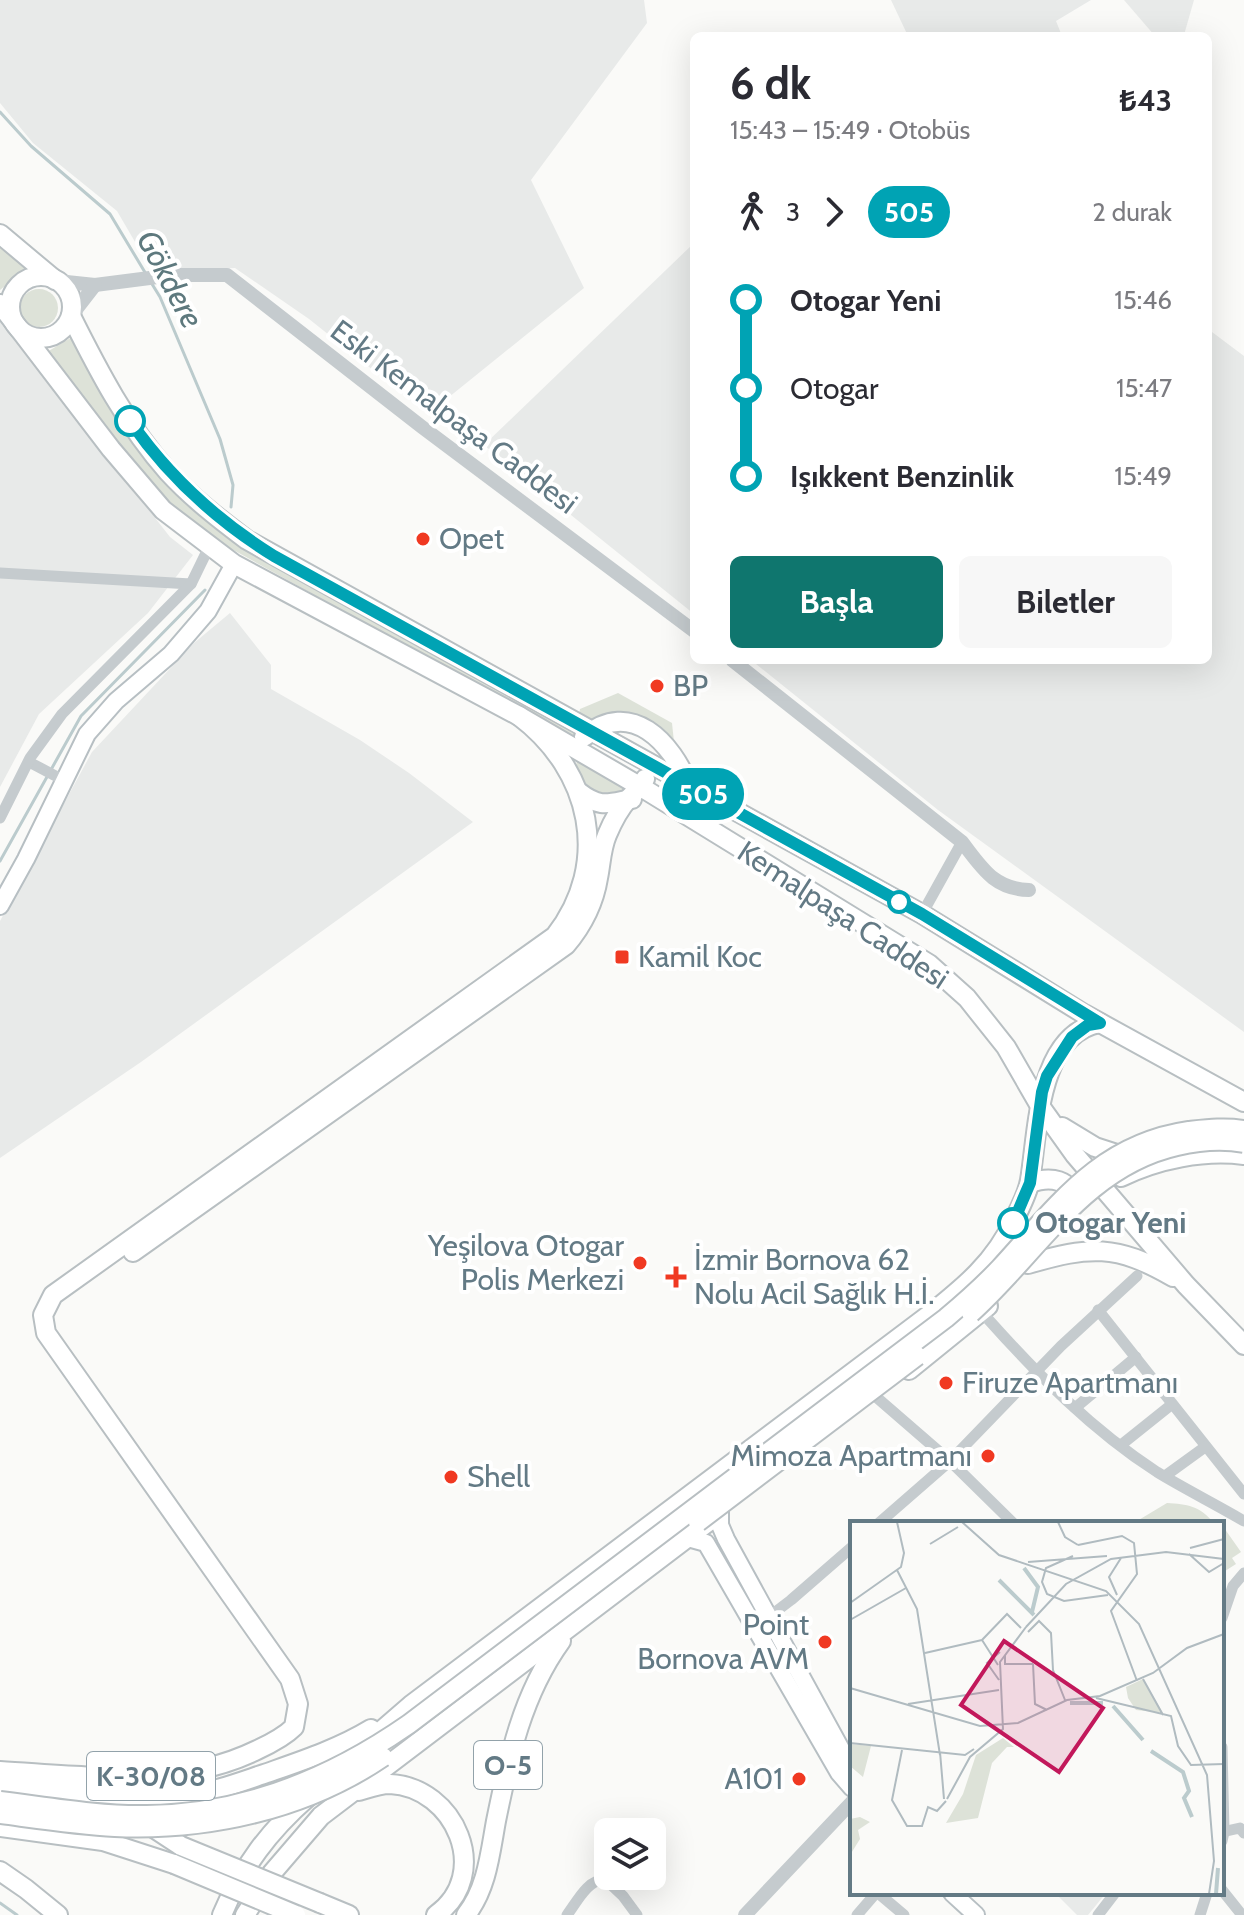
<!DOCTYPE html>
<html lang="tr">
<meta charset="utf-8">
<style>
body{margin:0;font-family:Cabin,sans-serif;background:#f7f7f7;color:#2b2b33;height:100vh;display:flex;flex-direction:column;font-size:30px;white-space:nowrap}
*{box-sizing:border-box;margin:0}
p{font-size:26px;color:#7c7c81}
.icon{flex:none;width:44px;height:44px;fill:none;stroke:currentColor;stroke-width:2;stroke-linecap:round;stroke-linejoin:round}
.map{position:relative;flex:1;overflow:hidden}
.drawer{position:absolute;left:690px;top:32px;width:522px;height:632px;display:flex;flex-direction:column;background:#fff;border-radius:12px;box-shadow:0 8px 32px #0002}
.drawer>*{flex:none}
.badge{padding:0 16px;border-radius:26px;font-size:28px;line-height:52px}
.buttons{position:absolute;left:594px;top:1818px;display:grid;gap:16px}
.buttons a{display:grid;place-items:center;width:72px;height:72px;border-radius:12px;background:#fff;box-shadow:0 8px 32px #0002;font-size:40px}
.map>.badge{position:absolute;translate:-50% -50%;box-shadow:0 0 0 4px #fff}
.legs{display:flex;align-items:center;gap:12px;height:88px;padding:0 40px;font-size:26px}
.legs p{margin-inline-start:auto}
.overview{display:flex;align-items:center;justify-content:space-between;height:136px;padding:0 40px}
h1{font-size:44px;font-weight:700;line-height:60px}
.cta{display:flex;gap:16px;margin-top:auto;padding:16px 40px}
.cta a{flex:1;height:92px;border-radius:12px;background:#0f766e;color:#fff;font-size:32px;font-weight:700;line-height:92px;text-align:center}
.cta a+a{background:#f7f7f7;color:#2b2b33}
ul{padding:0 40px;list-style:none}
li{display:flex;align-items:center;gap:28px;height:88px;font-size:30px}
li i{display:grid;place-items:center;width:12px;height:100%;margin:0 10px;background:currentColor}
li i::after{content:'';width:20px;height:20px;margin:-10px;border:6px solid;border-radius:50%;background:#fff}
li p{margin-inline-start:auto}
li:first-child i{background:linear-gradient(#0000 50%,currentColor 0)}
li:last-child i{background:linear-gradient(currentColor 50%,#0000 0)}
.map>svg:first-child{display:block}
.built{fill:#e8eae9}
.green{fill:#dde2d8}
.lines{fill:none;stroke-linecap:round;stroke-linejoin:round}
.stream{stroke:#bbcbcd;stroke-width:3}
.secondary-casing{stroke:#b7bfc3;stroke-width:20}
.primary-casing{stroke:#b8bfc2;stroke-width:22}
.minor{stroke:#c5cbce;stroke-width:11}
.tertiary{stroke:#c5cbce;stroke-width:14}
.secondary{stroke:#fff;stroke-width:16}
.primary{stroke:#fff;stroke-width:18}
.primary-bridge-casing{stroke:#b8bfc2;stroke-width:22;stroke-linecap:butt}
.primary-bridge{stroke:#fff;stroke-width:18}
.line-1-casing{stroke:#fff;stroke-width:18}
.line-1{stroke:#00a3b4;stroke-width:12}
.stop-1-dot{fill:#fff;stroke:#00a3b4;stroke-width:4}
.poi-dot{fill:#f03922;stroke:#fff;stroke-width:3}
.labels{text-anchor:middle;stroke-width:8;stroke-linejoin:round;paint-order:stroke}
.shield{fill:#fff;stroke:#92a2aa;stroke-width:2}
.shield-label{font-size:28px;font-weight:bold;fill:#637a85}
.street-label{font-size:30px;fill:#637a85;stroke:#fff}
.poi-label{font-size:30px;fill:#637a85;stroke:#fff;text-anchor:start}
.stop-label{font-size:30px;font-weight:bold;fill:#637a85;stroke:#fff;text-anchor:start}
.water-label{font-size:32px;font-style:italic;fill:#5e797e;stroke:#fff}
.inset-river{fill:none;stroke:#bbcbcd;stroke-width:4}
.inset-road{fill:none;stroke:#b0bbc0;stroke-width:2}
.view{fill:#c2185b;fill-opacity:0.15;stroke:#c2185b;stroke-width:4}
.inset-edge{fill:none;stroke:#637a85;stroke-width:4}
</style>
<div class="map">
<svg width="1244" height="1915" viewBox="0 0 1244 1915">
<rect width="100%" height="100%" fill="#fafaf8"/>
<!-- built -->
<g class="built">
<polygon points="0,0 644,0 647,23 531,180 584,288 428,414 309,319 235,268 152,271 117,211 33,143 0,103"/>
<polygon points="891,0 1091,0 1056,21 1062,36 908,36"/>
<polygon points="1124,0 1194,0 1184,35 1155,36"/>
<polygon points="694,243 694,614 484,445"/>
<polygon points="0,320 170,537 193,555 148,613 39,714 0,787"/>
<polygon points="1208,329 1244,356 1244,1032 938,810 751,660 1208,660"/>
<polygon points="230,613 271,665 271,689 360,740 409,773 473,822 141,1062 0,1158 0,921 92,752 194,643"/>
<polygon points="1055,1893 1106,1893 1088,1915 1077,1915"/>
</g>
<!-- green -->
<g class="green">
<polygon points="0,245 27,268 0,290"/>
<circle cx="39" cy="308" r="19"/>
<path d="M72,337C106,416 177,504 249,550L576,731L572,738L219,542L172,505L145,477L47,352Z"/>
<polygon points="618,693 672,723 674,742 594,723 579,714 580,709"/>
<polygon points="577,759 629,790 610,798 584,788 576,769"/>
<path d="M1167,1503C1187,1504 1200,1506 1213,1522L1218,1519L1220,1523H1103L1124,1519L1137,1521Z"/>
<polygon points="1222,1525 1241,1552 1232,1558 1236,1564 1222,1573"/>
</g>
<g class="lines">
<!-- stream -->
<g class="stream">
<polyline points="0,112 31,146 110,214 146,274"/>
<polyline points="152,284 160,297 220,439 233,485 231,507"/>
<polyline points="0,861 81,716 205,590"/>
<polyline points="0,1903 17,1915"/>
</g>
<!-- secondary casing -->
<g class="secondary-casing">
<g id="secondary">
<polyline points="0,906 26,859 87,734 116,701 171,654 208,611 234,564"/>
<polyline points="720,1512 720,1525 726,1539 852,1769"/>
<polyline points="688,1538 706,1543 839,1773 852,1788"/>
<polyline points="952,1893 976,1915"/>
</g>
</g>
<!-- primary casing -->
<g class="primary-casing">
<g id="primary">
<polyline points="0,234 55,280"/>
<circle cx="41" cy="307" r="31"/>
<polyline points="0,304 111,449 163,510 234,564 519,716 641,787 929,964 967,998 1006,1047 1040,1106 1075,1155 1186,1285 1244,1345"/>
<path d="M71,316C98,370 127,426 168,472C192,498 219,519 247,540L922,914L1084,1014L1244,1102"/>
<path d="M584,737C631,697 672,743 689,786"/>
<path d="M579,792C601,809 609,803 632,799"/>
<polyline points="1062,1127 1095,1147 1129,1158"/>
<path d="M1121,1177C1158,1159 1203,1150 1244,1155"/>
<path d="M1030,1183C1050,1176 1072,1178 1075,1204"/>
<path d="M133,1252L566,945C582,926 594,903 598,878C601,864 601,849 607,835C612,823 620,808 629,798C636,791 640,788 645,779"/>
<path d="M1028,1264C1090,1246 1116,1244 1173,1277"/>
<polyline points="909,1370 988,1306"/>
<path d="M359,1750L411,1705L929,1315C964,1287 995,1262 1014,1220C1020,1208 1028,1193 1030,1180C1038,1133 1037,1034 1100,1023"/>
<path d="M0,1771C87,1776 177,1789 257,1750C270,1744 284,1737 294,1727L298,1704L290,1679L46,1333L43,1315L53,1295L555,936C612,863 591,770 519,716"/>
<path d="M0,1783C57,1790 126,1801 182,1796C211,1793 237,1783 264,1774C301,1761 338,1749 371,1729"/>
<path d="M359,1791C369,1788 379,1784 390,1784C455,1787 493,1874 436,1915"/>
<polyline points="143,1821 181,1846"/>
<polyline points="0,1827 103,1841 174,1864"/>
<polyline points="0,1871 26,1889 58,1915"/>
<polyline points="320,1903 349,1915"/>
<path d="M222,1915C242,1867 269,1831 308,1797"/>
<polyline points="245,1915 272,1873 321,1816 716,1516"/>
<path d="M466,1915C487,1888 490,1854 496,1821C509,1757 522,1695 561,1641"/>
</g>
</g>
<!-- minor -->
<g class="minor">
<polyline points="0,573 191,584"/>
<polyline points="29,762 65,781"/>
<polyline points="0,818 30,758 62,714 191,584 209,547"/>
<polyline points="922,914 962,842"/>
<polyline points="1098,1310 1244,1494"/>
<path d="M987,1318C1038,1375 1092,1430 1157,1472C1185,1489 1215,1504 1244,1521"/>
<polyline points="875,1396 950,1461 1013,1523"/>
<polyline points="1075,1408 1136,1357"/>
<polyline points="1121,1445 1171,1405"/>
<polyline points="1165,1476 1205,1447"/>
<polyline points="879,1523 950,1461 1061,1346 1137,1276"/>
<polyline points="770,1616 791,1600 852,1547"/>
<polyline points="1222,1618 1233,1586 1244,1573"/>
<polyline points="1222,1747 1224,1832 1222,1841"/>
<polyline points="1222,1832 1240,1828 1244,1833"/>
<polyline points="1222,1890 1242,1915"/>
<polyline points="878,1893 904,1915"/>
<path d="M567,1915C577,1902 587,1880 605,1879L623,1896L637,1915"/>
<polyline points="857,1915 876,1893"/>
<polyline points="1098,1915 1115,1893"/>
<polyline points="1200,1915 1207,1893"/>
</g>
<!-- tertiary -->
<g class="tertiary">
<polyline points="57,281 95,285 173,275 227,275 422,427 694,631"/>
<polyline points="71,316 95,285"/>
<path d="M732,660L962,842C982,868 994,889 1029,890"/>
<polyline points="745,1915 852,1802"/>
</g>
<!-- secondary -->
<use href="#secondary" class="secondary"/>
<!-- primary -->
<use href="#primary" class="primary"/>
<!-- primary-bridge casing -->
<g class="primary-bridge-casing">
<g id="primary-bridge">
<path d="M971,1313C1038,1253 1084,1167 1177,1146C1199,1141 1222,1139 1244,1143"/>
<polyline points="698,1522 917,1356"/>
<path d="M0,1801C49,1807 98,1816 147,1815C244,1814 330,1779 409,1724L946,1318C965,1302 983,1286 1000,1268C1057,1206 1099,1144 1189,1131C1208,1129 1225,1127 1244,1130"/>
<path d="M0,1814C38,1819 77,1825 115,1827C208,1831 305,1810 383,1757"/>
<polyline points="181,1846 320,1903"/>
<polyline points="174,1864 296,1915"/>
</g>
</g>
<!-- primary-bridge -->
<use href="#primary-bridge" class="primary-bridge"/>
</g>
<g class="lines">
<!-- line-1 casing -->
<g class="line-1-casing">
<path id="line-1" d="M130,421C169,477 216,520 274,556L922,914L1100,1023L1088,1025L1072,1037L1047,1076L1042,1092L1030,1183L1013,1223"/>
</g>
<!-- line-1 -->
<use href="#line-1" class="line-1"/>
</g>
<!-- markers -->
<g class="stop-1-dot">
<circle cx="130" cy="421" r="14"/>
<circle cx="899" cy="902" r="10"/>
<circle cx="1013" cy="1223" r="14"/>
</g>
<g class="poi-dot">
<circle cx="423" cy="539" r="8"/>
<circle cx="657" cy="686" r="8"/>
<rect x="614" y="949" width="16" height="16" rx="4"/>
<circle cx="640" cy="1263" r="8"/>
<path d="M672 1265h8v8h8v8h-8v8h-8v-8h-8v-8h8z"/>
<circle cx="946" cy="1383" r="8"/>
<circle cx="988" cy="1456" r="8"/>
<circle cx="451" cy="1477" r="8"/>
<circle cx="825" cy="1642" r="8"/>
<circle cx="799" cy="1779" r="8"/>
</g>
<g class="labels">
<!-- shield labels -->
<g class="shield">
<rect x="474" y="1741" width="68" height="48" rx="6"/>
<rect x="87" y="1752" width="128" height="48" rx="6"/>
</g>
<g class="shield-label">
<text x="508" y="1775">O-5</text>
<text x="151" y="1786">K-30/08</text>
</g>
<!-- street labels -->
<g class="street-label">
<text transform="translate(454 417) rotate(37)" y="10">Eski Kemalpaşa Caddesi</text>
<text transform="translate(843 915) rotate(33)" y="10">Kemalpaşa Caddesi</text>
</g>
<!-- poi labels -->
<g class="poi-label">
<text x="439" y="549">Opet</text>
<text x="673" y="696">BP</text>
<text x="638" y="967">Kamil Koc</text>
<text x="624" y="1256" text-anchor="end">Yeşilova Otogar<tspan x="624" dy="34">Polis Merkezi</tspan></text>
<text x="694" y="1270">İzmir Bornova 62<tspan x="694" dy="34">Nolu Acil Sağlık H.İ.</tspan></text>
<text x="962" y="1393">Firuze Apartmanı</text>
<text x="972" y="1466" text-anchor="end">Mimoza Apartmanı</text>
<text x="467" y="1487">Shell</text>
<text x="809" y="1635" text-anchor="end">Point<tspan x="809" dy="34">Bornova AVM</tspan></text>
<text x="783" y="1789" text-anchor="end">A101</text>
</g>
<!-- stop labels -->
<g class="stop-label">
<text x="1035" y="1233">Otogar Yeni</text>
</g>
<!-- water labels -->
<g class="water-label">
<text transform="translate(170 279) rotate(62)" y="11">Gökdere</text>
</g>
</g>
<!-- overview -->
<g transform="translate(850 1521)">
<rect width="374" height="374" fill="#fafaf8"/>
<path d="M293,158L313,192L286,189L278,177L276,166ZM153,217L164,226H157L142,242L128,297L96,302L113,273L126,234ZM0,223L21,225L13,256L0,245ZM10,296L20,301L8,309L10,318L0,334V298Z" fill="#dde2d8"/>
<path class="inset-river" d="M174,47L188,66L182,91M149,59L184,94M220,182H253M263,185L293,219M301,230L333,251L339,270L334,277L342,296M366,373L368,347"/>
<path class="inset-road" d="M112,1L149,34L256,70L289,103L357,254L364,340L359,373M208,1L215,16L228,24M80,23L108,6M228,24L272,15L284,22L287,53L261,90L287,160M340,27L374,18M339,33L359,51L374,42M223,35L196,47L192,61L197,73L214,80L258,74M178,41L257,35M47,49L67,88L90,234M267,74L259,56L271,37M0,82L51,46L54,32L47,1M0,99L56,67M176,106L216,63L261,38L316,31L374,38M178,111L189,100L201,112L203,149L215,179M132,119L148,144M132,119L157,93L171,107M75,132L132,119M155,134V143H183M183,143L185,183L197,189M293,158L313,194M149,159L137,142L150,131M0,167L130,205L168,202L217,179L250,175L303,152L337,127L374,113M246,177L321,195L328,225L341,244L374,243M58,183L149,169M0,222L115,234L124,228M52,229L42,279L57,305H72L78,286L87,290L96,280M90,231L94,278M97,278L120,236L153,208L150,141L176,106"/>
<path class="view" d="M154,120L253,187L209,251L111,184Z"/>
<rect width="374" height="374" class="inset-edge"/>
</g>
</svg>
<div class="buttons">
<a><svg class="icon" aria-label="layers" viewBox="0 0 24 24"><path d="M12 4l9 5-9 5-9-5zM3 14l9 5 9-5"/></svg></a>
</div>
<b class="badge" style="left:703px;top:794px;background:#00a3b4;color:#fff">505</b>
<section class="drawer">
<div class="overview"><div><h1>6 dk</h1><p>15:43 – 15:49 · Otobüs</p></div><b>₺43</b></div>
<div class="legs"><svg class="icon" aria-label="walk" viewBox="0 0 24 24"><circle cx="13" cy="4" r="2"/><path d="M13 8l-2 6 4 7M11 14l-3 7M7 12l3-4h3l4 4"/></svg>3<svg class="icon" aria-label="forward" viewBox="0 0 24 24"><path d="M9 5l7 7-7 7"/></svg><b class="badge" style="background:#00a3b4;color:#fff">505</b><p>2 durak</p></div>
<ul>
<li><i style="color:#00a3b4"></i><b>Otogar Yeni</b><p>15:46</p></li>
<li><i style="color:#00a3b4"></i><span>Otogar</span><p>15:47</p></li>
<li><i style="color:#00a3b4"></i><b>Işıkkent Benzinlik</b><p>15:49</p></li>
</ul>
<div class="cta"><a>Başla</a><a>Biletler</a></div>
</section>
</div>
